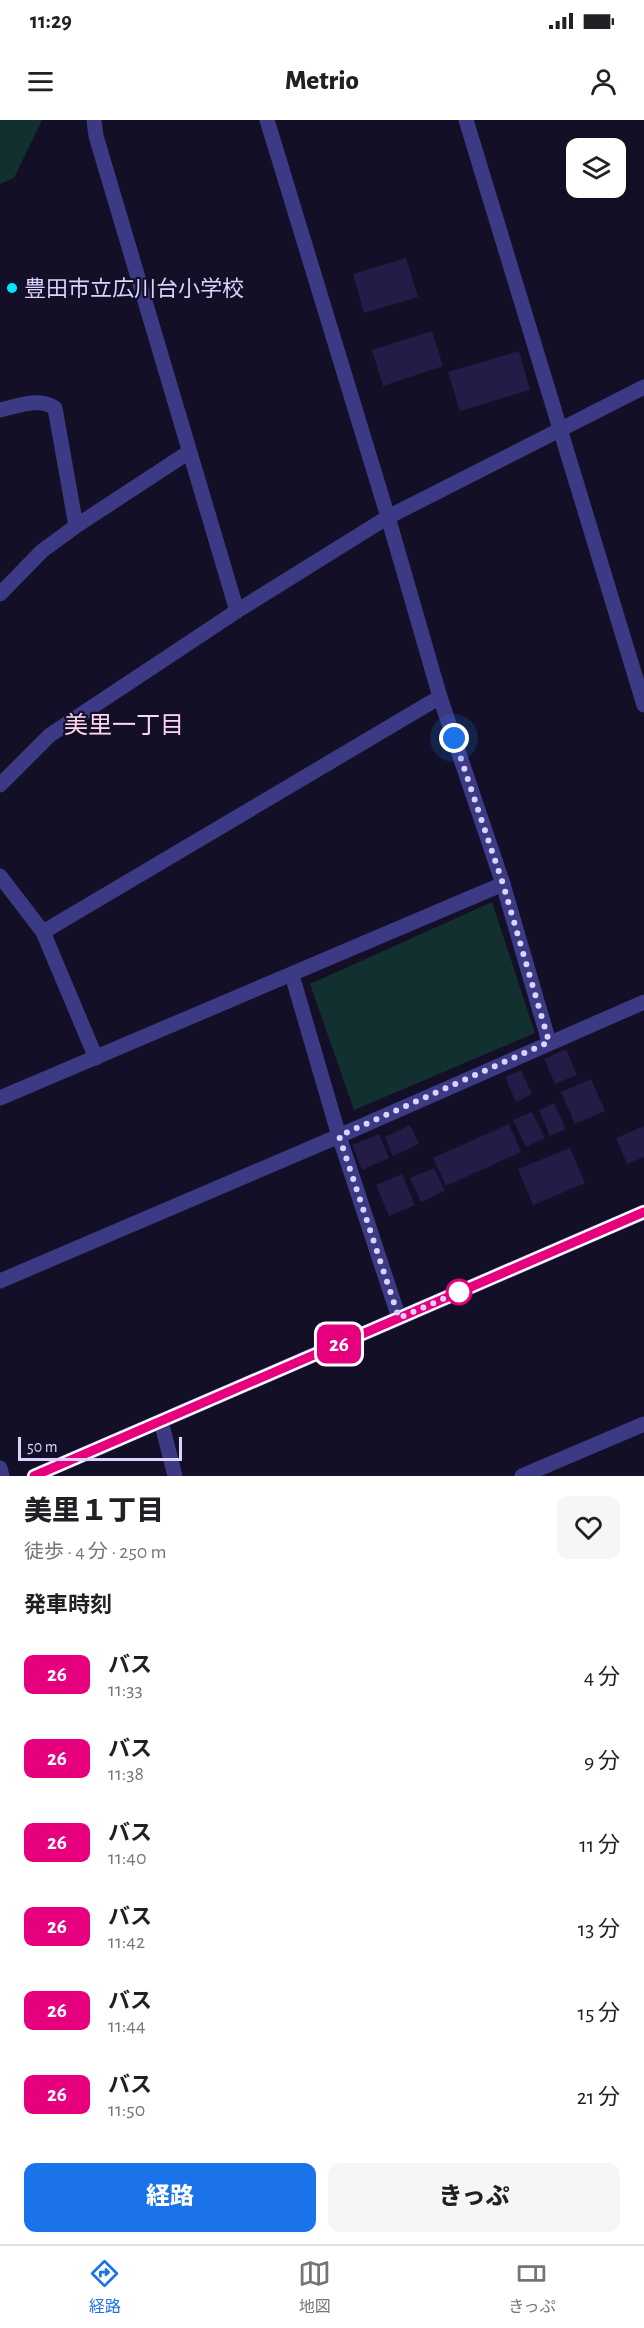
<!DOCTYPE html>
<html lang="ja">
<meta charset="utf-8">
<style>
body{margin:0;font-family:"Alegreya Sans","Noto Sans JP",sans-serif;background:#f6f6f6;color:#202124;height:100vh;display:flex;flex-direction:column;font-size:22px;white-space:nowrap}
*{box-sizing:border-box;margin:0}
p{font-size:20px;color:#757577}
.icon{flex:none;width:33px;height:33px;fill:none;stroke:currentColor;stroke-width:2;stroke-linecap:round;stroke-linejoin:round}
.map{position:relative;height:1356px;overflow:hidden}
.panel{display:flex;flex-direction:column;background:#fff;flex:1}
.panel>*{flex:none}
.badge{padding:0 12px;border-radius:9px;font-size:21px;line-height:39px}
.tools{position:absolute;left:566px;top:18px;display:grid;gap:12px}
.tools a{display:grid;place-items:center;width:60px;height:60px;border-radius:12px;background:#fff;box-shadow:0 6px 24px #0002;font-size:30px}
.scale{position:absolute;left:18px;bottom:15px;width:164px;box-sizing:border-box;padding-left:6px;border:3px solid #d9d4ff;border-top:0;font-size:16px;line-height:21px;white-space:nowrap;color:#d9d4ff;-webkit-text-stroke:4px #130f26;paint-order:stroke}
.you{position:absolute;width:30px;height:30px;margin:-15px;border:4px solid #fff;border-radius:50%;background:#1a73e8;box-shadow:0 0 0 9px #1a73e833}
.map>.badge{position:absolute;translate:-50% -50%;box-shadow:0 0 0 3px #fff}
h2{padding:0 24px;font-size:22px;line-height:54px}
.round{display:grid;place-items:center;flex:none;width:63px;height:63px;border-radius:12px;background:#f6f6f6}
.overview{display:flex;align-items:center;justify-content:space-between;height:102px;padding:0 24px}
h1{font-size:28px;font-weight:800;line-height:45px}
.action{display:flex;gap:12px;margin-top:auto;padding:12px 24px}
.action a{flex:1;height:69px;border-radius:12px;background:#1a73e8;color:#fff;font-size:24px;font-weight:800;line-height:69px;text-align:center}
.action a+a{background:#f6f6f6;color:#202124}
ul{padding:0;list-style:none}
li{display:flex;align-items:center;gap:18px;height:84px;padding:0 24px}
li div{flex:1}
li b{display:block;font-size:22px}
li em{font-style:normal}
li .badge{min-width:66px;font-weight:700;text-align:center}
.status{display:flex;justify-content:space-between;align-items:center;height:42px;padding:0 30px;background:#fff;direction:ltr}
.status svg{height:16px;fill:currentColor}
header{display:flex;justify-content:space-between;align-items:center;height:78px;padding:0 24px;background:#fff;font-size:27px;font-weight:800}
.tab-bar{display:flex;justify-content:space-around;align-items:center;height:84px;border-top:2px solid #e0e0e0;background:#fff;font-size:16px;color:#757577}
.tab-bar a{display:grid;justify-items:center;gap:3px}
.tab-bar .active{color:#1a73e8}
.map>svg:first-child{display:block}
.green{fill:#12302f}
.building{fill:#241b47}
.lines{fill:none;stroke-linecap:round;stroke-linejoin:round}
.minor{stroke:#3d3a85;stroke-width:15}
.line-casing{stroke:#fff;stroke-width:14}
.line{stroke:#e6007e;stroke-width:9}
.walk{stroke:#d9d4ff;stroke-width:6;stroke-dasharray:0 10.8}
.poi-dot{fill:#00e5ff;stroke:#130f26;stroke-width:2}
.stop-dot{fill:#fff;stroke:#e6007e;stroke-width:3}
.labels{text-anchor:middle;stroke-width:4.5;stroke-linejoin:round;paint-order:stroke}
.poi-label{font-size:22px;fill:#d9d4ff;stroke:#130f26;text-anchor:start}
.neighbourhood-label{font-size:24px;fill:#ffd6f0;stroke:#130f26}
</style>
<div class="status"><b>11:29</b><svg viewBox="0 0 49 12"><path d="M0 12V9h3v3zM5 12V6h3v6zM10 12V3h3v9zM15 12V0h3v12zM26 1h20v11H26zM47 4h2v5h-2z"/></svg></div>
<header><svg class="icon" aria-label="menu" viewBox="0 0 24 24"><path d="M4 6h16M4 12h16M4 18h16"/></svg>Metrio<svg class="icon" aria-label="person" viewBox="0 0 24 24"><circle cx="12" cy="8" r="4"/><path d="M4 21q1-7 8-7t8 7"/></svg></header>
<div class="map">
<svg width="644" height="1356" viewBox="0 0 644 1356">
<rect width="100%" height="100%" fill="#130f26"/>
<!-- green -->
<g class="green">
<polygon points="0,0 42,0 14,58 0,64"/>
<polygon points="492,782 535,913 354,990 310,864"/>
</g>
<!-- building -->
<g class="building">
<polygon points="406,138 418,177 364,193 353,154"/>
<polygon points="432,211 443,246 383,266 372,230"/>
<polygon points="519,231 530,270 460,291 448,252"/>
<polygon points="566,929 577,955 555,964 544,939"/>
<polygon points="521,950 532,974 516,982 505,957"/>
<polygon points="591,959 605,991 575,1004 561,972"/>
<polygon points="554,983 566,1009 550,1016 539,990"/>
<polygon points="532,992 545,1018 526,1027 513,1000"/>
<polygon points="509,1004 521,1032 446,1066 433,1038"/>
<polygon points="410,1005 419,1024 393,1036 385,1017"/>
<polygon points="644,1006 644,1037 627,1044 616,1018"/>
<polygon points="379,1014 389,1038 362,1050 352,1025"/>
<polygon points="570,1028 585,1063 533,1085 518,1049"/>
<polygon points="434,1048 445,1071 421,1082 410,1058"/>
<polygon points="402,1054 415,1085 389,1096 376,1065"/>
</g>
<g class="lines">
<!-- minor -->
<g class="minor">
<polyline points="94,0 96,16 237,491"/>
<polyline points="267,0 388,397 440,577 503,764 549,922"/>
<polyline points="466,0 644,585"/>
<path d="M0,290C18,286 40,277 55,288L76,406"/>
<polyline points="0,474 42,431 76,406 189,332"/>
<polyline points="0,665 50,615 237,491 388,397 644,267"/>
<polyline points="0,756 43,812 96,938"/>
<polyline points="43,812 440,577"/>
<polyline points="292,855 339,1016 399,1198"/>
<polyline points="0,978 503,764"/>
<polyline points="0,1161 339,1016 644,882"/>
<polyline points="161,1301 175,1356"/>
<polyline points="0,1348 2,1356"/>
<polyline points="34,1356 644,1092"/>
<polyline points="522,1356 644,1304"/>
</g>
</g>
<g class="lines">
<!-- line casing -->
<g class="line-casing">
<polyline id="line" points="34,1356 644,1092"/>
</g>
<!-- line -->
<use href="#line" class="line"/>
<!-- walk -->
<polyline class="walk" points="454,618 503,764 549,922 339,1016 399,1198 459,1172"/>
</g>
<!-- markers -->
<circle class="poi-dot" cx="12" cy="168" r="6"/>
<circle class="stop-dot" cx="459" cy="1172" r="12"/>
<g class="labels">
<!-- poi labels -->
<g class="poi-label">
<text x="24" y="176">豊田市立広川台小学校</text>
</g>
<!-- neighbourhood labels -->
<g class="neighbourhood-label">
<text x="124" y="613">美里一丁目</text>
</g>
</g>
</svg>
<div class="tools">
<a><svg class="icon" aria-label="layers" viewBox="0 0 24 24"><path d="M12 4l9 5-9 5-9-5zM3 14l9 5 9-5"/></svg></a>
</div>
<div class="scale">50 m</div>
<div class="you" style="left:454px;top:618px"></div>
<b class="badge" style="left:339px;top:1224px;background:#e6007e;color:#fff">26</b>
</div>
<section class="panel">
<div class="overview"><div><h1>美里１丁目</h1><p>徒歩 · 4 分 · 250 m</p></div><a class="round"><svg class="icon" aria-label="heart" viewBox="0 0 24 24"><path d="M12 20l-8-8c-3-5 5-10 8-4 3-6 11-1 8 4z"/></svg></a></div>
<h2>発車時刻</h2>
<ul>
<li><span class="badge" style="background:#e6007e;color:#fff">26</span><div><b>バス</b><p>11:33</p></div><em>4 分</em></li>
<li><span class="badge" style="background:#e6007e;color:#fff">26</span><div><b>バス</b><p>11:38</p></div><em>9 分</em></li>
<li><span class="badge" style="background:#e6007e;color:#fff">26</span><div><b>バス</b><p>11:40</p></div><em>11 分</em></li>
<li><span class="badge" style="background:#e6007e;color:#fff">26</span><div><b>バス</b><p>11:42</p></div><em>13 分</em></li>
<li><span class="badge" style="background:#e6007e;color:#fff">26</span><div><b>バス</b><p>11:44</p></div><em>15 分</em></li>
<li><span class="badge" style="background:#e6007e;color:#fff">26</span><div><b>バス</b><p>11:50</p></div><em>21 分</em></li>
</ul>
<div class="action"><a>経路</a><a>きっぷ</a></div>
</section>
<nav class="tab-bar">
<a class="active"><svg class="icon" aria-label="directions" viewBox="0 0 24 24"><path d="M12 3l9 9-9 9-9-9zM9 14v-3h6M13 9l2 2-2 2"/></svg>経路</a>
<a><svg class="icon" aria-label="map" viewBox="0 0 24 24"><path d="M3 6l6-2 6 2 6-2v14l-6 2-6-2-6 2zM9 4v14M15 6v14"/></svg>地図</a>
<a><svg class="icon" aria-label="tickets" viewBox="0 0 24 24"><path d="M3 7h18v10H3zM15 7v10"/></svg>きっぷ</a>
</nav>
